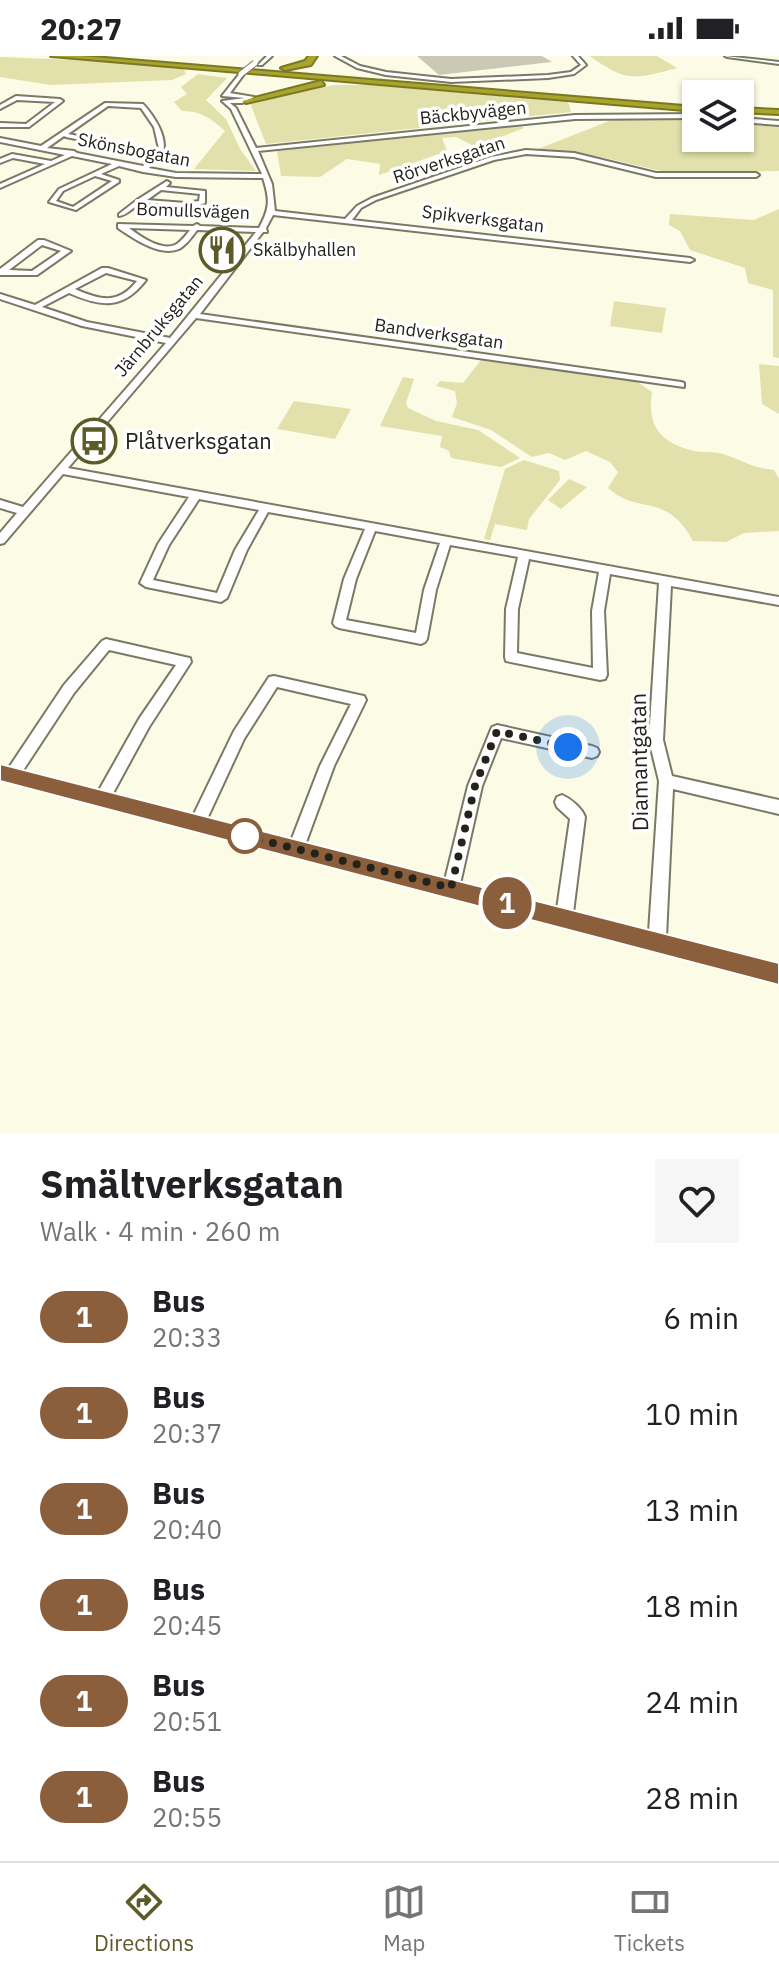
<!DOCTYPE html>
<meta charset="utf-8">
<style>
body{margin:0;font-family:"IBM Plex Sans",sans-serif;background:#f6f6f6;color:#202124;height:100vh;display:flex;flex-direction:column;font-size:30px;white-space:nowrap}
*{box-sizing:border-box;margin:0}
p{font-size:26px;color:#757577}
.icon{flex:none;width:44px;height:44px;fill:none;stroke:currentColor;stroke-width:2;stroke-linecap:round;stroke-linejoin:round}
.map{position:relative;height:1077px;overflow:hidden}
.drawer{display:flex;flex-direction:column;background:#fff;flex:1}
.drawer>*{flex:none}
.badge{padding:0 16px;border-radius:26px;font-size:28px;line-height:52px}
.controls{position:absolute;left:682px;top:24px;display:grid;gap:16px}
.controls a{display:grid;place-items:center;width:72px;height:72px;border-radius:0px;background:#fff;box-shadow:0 2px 6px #0004;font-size:40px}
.you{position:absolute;width:40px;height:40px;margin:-20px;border:6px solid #fff;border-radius:50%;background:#1a73e8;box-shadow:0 0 0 12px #1a73e833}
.map>.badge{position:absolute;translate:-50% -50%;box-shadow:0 0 0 4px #fff}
.round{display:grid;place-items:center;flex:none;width:84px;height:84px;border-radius:0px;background:#f6f6f6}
.overview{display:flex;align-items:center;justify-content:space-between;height:136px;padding:0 40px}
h1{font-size:38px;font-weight:700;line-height:60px}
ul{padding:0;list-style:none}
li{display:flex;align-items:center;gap:24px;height:96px;padding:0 40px}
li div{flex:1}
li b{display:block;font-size:30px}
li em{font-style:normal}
li .badge{min-width:88px;font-weight:700;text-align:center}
.status{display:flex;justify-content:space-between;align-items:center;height:56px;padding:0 40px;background:#fff;direction:ltr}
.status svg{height:22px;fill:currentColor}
.tabs{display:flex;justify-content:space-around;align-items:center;height:112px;border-top:2px solid #e0e0e0;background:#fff;font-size:22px;color:#757577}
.tabs a{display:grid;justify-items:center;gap:4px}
.tabs .selected{color:#5c5a27}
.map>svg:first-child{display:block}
.green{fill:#e2e1ab}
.building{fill:#c9c9b5}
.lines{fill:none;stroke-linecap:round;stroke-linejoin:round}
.minor-casing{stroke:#797966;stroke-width:4}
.highway-casing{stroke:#7a7825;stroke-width:4}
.minor{fill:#fff;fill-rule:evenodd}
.highway{fill:#a9a52b;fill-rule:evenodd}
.minor-bridge-casing{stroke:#797966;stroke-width:7;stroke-linecap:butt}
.minor-bridge{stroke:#fff;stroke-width:5}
.line{fill:#8b5e3c;stroke:#fff;stroke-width:2}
.walk{stroke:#23231b;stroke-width:8;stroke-dasharray:0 14.4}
.stop-dot{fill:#fff;stroke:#8b5e3c;stroke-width:4}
.labels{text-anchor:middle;stroke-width:7;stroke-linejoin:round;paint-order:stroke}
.far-street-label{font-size:18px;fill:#23231b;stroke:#fff}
.far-poi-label{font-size:18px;fill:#23231b;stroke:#fff;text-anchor:start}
.poi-label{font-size:22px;fill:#23231b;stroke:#fff;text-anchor:start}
.street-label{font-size:22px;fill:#23231b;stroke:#fff}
</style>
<div class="status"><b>20:27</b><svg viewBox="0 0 49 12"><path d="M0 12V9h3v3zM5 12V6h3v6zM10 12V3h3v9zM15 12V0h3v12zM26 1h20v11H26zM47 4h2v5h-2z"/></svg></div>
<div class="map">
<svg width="779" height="1077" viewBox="0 0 779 1077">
<rect width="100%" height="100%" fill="#fbfbe6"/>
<!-- green -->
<g class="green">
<path d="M590,0H657L677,12C635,23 627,27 590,0Z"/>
<polygon points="0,1 101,5 184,13 186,18 172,24 51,29 0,21"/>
<path d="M198,18L227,22L206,44L226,63L240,93L256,115L194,113L225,75C211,62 201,55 182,55L174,46L187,38L181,31Z"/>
<polygon points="334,29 373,29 568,46 571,56 266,88 250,47"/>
<polygon points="658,61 696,64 696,82 740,82 740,67 779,70 779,115 669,117 606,102 538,93 617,62"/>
<polygon points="521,70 524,72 476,91 456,81 442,82 447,95 379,119 380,108 347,103 320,121 281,120 277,95"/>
<polygon points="779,153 779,302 773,301 773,234 748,227 745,212 690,194 680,175 669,169 670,158 754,164"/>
<polygon points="614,245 666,252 662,277 610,270"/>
<path d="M481,304L636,325L652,336C647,370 660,387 694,395C704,397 716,395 726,399C747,406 749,411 774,414L779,423V475L744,477L726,486L693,485C666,435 639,460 608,432L618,416L610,406L586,395L565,404L549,397L532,401L491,374L452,361L457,347L455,335L436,330L440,325L463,327Z"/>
<polygon points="759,308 779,310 779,358 762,348"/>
<polygon points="403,321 414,323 406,347 408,352 436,365 478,374 520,402 501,411 451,402 449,395 440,391 442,380 380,370"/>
<polygon points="294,345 351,353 335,383 277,373"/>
<polygon points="524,404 559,415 560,424 529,463 527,474 495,468 490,484 484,483 505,413"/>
<polygon points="569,423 587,431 561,453 548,444"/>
</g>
<!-- building -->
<polygon class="building" points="417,0 542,0 552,6 439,19"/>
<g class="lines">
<!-- minor casing -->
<g class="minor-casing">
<g id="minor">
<polygon points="267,0 272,0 262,9 258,9"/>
<polygon points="335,0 341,0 360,10 386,16 451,23 548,19 571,16 581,9 573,0 578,0 586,9 574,18 548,22 451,26 386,19 357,12"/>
<polygon points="725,0 779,6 779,8 727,1"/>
<path d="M241,16L244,18L230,37L254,41L242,47H230L236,52L256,92L575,59L696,58V62L575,63L258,95L272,128L275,155L345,163L357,150L372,142L491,101L526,94L574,97L656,117H756L759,119L756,121H656L574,101L526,98L494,104L376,144L361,152L352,164L690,202L694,204L690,206L273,159L266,172L267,176H263L200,258L681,326L684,327V331L196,262L68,412L779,541V549L671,530L663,684L672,720L779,744V758L673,733L666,881L779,909V927L0,723V711L8,713L64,629L102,585L106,583L185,601L190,602L191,606L149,671L112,739L193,760L234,675L269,621L274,620L359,639L364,640L366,644L334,710L305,789L445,824L468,730L492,671L497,669L592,690L597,692L599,696L597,700L592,702L501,682L482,730L460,828L557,853L570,763L557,751L555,746L557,741L562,739C571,743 582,752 585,761L573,857L649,876L659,725L649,684L659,527L610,518L604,555L607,619L605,623L600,624L506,605L505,601L506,553L518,501L450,489L436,534L427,583L425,586L421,588L339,572L335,570L333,567L344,523L365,473L268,456L247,494L227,542L221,546L146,531L140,527L158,488L189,441L63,418L4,487L0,488V477L17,457L0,452V444L23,451L166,287L82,270L0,243V238L35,249L102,212H108L146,224C123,254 101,251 69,237L42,251L87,266L170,282L256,176L197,174C192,181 186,189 179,193C159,201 133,182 118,172V168L193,170L197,168L200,170L259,172C270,152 270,144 263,122L176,121L143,116L119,110L101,118L119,124V126L76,154L49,146L59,133L112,108L72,100L0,132V128L45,108L13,102L0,107V103L12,98L51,105L65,99L0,86V82L41,90L105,47L143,48C155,61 169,83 162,99L159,100L149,112L176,117L262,118L231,53L222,45L245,42L222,40ZM108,50L141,52L154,71L159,93L156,95L68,78ZM64,80L66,81L154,99L143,110L77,97L74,95L47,92ZM95,120L112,125L73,151L56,145L63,135ZM129,172L190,174C186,179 181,186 175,189C160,195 140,180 129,172ZM106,217L137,225C118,249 100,244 75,233ZM199,443L259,454L235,494L217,537L153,524L169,489ZM375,475L440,487L424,534L416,577L346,564L356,523ZM529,503L599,516L592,555L593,612L517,597L518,553ZM109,594L176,609L139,663L98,736L22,716L74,637ZM277,631L351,648L320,710L291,785L207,763L244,683Z"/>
<polygon points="16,40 60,43 63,45 29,71 0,71 0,67 26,68 55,46 17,44 0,53 0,49"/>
<polygon points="740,62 779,65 779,69 740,66"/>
<path d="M167,125L170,127L166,131L205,135V147C184,156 156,143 141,148C132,151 128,159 119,160V158L137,144ZM161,134L200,138L199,145L186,147L147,144Z"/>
<path d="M38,184H44L71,195L37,219H0V213ZM42,189L61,195L32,215L9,214Z"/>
</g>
</g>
<!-- highway casing -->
<g class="highway-casing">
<g id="highway">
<polygon points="51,0 81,0 696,51 696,55"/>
<polygon points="309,0 317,0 311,9 285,14 281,12 305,5"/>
<polygon points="321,25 324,29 246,47 242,45"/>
<polygon points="740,52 779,54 779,58 740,56"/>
</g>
</g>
<!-- minor -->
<use href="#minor" class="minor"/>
<!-- highway -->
<use href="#highway" class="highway"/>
<!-- minor-bridge casing -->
<g class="minor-bridge-casing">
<polyline id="minor-bridge" points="241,18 255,7"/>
</g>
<!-- minor-bridge -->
<use href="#minor-bridge" class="minor-bridge"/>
</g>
<!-- line -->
<polygon class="line" points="0,708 779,907 779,929 0,725"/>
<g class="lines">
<!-- walk -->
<polyline class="walk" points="245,780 451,832 475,730 497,675 568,691"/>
</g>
<!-- icons -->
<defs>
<g id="restaurant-ring" transform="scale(2.3)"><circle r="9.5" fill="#fff" stroke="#5c5a27" stroke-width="1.5"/><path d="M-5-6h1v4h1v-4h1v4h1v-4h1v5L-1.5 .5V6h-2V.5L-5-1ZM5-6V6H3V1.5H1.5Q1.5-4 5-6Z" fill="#5c5a27"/></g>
<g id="bus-ring" transform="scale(2.3)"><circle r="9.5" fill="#fff" stroke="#5c5a27" stroke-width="1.5"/><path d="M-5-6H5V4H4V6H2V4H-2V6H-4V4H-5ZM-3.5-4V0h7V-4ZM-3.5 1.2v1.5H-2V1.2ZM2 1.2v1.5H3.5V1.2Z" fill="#5c5a27"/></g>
</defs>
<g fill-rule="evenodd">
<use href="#restaurant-ring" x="222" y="194"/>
<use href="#bus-ring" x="94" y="385"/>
</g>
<!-- markers -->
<circle class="stop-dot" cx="245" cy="780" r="16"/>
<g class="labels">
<!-- far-street labels -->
<g class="far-street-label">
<text transform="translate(473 57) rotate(-6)" y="6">Bäckbyvägen</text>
<text transform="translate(134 94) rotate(11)" y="6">Skönsbogatan</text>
<text transform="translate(449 104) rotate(-18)" y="6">Rörverksgatan</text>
<text transform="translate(193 155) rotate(2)" y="6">Bomullsvägen</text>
<text transform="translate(483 163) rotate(7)" y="6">Spikverksgatan</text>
<text transform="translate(159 270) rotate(-50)" y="6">Järnbruksgatan</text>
<text transform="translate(439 278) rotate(8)" y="6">Bandverksgatan</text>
</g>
<!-- far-poi labels -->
<g class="far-poi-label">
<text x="253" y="200">Skälbyhallen</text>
</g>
<!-- poi labels -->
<g class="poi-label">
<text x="125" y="393">Plåtverksgatan</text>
</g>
<!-- street labels -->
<g class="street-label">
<text transform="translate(639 706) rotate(-91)" y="8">Diamantgatan</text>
</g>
</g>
</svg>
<div class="controls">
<a><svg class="icon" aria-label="layers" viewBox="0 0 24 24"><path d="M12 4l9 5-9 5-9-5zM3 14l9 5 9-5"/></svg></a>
</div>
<div class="you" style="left:568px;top:691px"></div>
<b class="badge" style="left:507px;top:847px;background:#8b5e3c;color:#fff">1</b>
</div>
<section class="drawer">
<div class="overview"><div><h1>Smältverksgatan</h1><p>Walk · 4 min · 260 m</p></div><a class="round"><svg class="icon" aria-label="heart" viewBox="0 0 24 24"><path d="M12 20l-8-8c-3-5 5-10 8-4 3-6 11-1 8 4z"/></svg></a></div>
<ul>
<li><span class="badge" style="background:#8b5e3c;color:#fff">1</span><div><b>Bus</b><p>20:33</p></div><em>6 min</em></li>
<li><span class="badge" style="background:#8b5e3c;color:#fff">1</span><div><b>Bus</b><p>20:37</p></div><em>10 min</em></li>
<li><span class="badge" style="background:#8b5e3c;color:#fff">1</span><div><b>Bus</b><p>20:40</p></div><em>13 min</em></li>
<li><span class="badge" style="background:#8b5e3c;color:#fff">1</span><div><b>Bus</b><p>20:45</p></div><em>18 min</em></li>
<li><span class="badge" style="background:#8b5e3c;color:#fff">1</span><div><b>Bus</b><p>20:51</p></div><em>24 min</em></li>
<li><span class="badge" style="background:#8b5e3c;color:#fff">1</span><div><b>Bus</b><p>20:55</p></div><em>28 min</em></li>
</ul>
</section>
<nav class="tabs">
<a class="selected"><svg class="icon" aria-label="directions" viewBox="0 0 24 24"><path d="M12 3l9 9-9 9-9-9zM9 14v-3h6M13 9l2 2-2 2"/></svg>Directions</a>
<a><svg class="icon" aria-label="map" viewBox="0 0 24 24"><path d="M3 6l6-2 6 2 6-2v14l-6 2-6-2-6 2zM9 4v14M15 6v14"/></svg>Map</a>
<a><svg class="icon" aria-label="tickets" viewBox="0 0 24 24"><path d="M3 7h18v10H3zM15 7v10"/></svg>Tickets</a>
</nav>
